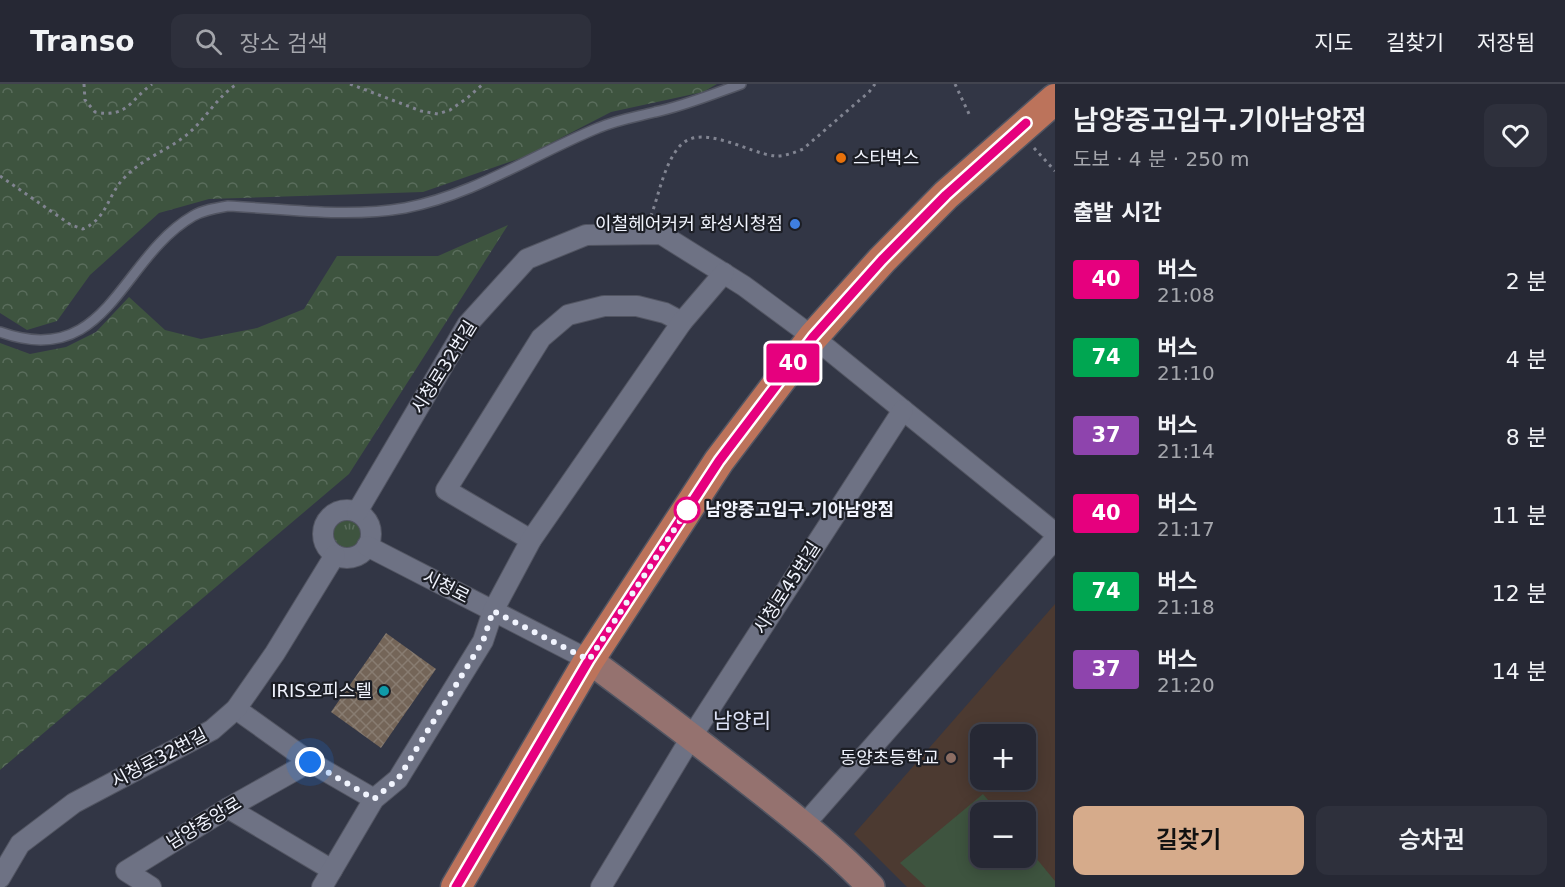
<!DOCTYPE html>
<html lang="ko">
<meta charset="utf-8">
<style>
body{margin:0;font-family:"DejaVu Sans","Noto Sans KR",sans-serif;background:#2e303c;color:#f1f3f6;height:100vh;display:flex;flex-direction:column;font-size:22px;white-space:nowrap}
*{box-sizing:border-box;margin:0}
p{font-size:20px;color:#a4a6ac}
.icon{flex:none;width:33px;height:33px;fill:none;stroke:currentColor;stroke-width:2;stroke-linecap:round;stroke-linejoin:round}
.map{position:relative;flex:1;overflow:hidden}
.side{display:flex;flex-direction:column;background:#262834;width:510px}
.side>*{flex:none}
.badge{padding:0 12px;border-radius:4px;font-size:21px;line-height:39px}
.controls{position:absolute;left:970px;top:640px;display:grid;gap:12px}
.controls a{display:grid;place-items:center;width:66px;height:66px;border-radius:12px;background:#262834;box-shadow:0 3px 15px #0003,0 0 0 2px #42444f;font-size:30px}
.you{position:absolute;width:30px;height:30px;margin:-15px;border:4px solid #fff;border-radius:50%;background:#1a73e8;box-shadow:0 0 0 9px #1a73e833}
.map>.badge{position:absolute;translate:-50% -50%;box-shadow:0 0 0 3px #fff}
h2{padding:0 18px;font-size:22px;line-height:54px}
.round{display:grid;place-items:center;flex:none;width:63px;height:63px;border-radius:12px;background:#2e303c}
.head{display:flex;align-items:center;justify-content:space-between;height:102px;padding:0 18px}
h1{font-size:28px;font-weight:600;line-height:45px}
.primary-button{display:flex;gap:12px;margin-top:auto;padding:12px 18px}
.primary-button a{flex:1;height:69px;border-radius:12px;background:#d6ab8b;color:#111;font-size:24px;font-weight:600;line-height:69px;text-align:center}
.primary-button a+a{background:#2e303c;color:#f1f3f6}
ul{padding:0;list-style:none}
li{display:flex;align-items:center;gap:18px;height:78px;padding:0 18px}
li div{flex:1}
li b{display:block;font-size:22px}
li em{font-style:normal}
li .badge{min-width:66px;font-weight:700;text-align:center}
header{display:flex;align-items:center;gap:36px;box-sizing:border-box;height:84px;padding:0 30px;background:#262834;border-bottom:2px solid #42444f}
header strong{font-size:28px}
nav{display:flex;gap:33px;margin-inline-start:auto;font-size:21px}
.search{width:420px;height:54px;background:#2e303c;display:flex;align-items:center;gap:15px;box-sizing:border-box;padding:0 21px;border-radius:12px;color:#a4a6ac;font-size:22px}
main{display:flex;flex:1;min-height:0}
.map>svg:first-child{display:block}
.education{fill:#4c3a31;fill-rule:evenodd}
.grass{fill:url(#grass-tufts)}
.forest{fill:url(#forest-crowns)}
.park{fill:#3e543f}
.building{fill:url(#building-cross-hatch)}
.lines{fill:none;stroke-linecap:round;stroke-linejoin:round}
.lane-casing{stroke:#525562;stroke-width:12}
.street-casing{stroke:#525562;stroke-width:22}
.secondary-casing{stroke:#525562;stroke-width:30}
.primary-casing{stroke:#525562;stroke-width:33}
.path{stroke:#818491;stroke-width:3;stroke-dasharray:3 4.5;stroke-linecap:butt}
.lane{stroke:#6e7284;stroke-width:9}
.street{stroke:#6e7284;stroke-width:20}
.secondary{stroke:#95726f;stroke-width:27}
.primary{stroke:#bc735b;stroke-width:30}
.line-casing{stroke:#fff;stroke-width:14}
.line{stroke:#e6007e;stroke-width:9}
.walk{stroke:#f1f4fe;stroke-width:6;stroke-dasharray:0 10.8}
.food-dot{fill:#e8710a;stroke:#1c1e25;stroke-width:2}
.shop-dot{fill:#3f7fe0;stroke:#1c1e25;stroke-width:2}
.stop-dot{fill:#fff;stroke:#e6007e;stroke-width:3}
.culture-dot{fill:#0f9aa8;stroke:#1c1e25;stroke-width:2}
.education-dot{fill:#8d6e63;stroke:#1c1e25;stroke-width:2}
.labels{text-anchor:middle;stroke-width:4.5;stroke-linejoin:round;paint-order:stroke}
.poi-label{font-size:18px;fill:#f1f4fe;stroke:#1c1e25;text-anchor:end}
.street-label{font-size:18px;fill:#f1f4fe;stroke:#1c1e25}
.stop-label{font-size:18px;font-weight:bold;fill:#f1f4fe;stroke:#1c1e25;text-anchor:start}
.quarter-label{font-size:21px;fill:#dde2f6;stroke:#1c1e25}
</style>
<header>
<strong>Transo</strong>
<div class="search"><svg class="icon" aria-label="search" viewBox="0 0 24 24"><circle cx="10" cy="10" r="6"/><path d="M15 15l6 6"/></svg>장소 검색</div>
<nav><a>지도</a><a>길찾기</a><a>저장됨</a></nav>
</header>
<main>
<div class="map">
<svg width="1055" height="803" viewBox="0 0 1055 803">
<defs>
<pattern id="grass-tufts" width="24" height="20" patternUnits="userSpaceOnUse" patternTransform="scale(1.5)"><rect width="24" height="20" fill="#3e543f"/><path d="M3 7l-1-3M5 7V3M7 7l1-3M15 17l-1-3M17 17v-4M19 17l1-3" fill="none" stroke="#5a6d5c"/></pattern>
<pattern id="forest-crowns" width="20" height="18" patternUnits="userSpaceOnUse" patternTransform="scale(1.5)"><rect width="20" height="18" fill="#3e543f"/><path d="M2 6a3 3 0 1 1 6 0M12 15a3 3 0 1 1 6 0" fill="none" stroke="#5a6d5c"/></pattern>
<pattern id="building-cross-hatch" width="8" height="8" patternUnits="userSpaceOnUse" patternTransform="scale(1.5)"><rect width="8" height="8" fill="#746558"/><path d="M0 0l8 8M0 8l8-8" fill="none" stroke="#887c71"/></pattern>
</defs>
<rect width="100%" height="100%" fill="#323645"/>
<!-- education -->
<path class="education" d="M1055,520V803H907L854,750ZM981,651H1026V696H981ZM981,729H1026V774H981Z"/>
<!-- grass -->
<circle class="grass" cx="347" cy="450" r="15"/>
<!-- forest -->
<g class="forest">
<polygon points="0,0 717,0 703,8 611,28 524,73 423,108 209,115 159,129 90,191 57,237 27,246 0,229"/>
<polygon points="508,141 349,390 0,686 0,259 30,270 66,263 96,248 129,213 165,246 201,255 257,244 304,225 337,172 438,172"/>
</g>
<!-- park -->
<polygon class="park" points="983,710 999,729 981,729 981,774 1026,774 1026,762 1055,797 1055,803 926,803 900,779"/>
<!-- building -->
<polygon class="building" points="386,549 436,585 381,664 331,628"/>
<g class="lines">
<!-- lane casing -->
<g class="lane-casing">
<path id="lane" d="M0,248C108,287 120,174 193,132C203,126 216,124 228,122C286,125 347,134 405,124C474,111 534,70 598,44C616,36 635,33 655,28C684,22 713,10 741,0"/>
</g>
<!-- street casing -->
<g class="street-casing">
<g id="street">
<circle cx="347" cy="450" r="24"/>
<polyline points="357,428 467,241 527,175 586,151 661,150 744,202 813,253 1055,449"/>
<polyline points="531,456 446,406 541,254 568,231 604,222 637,222 665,229 682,238"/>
<polyline points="367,462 589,576"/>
<polyline points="236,625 310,678 374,715"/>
<polyline points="228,724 332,786"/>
<polyline points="804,741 1055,455"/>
<polyline points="0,794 20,760 74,719 212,646 236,625 275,569 335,471"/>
<polyline points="151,803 126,787 228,724 310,678"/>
<polyline points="322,803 374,715 398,695 483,557 493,527 531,456 682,238 724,189"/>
<polyline points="601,803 692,652 903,326"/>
</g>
</g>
<!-- secondary casing -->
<g class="secondary-casing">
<path id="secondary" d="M589,576C647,619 704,662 761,707C799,737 837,767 871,803"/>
</g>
<!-- primary casing -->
<g class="primary-casing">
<polyline id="primary" points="456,803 589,576 719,377 813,253 882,176 946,111 1055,15"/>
</g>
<!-- path -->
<g class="path">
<path d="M84,0L85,16L95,28C128,34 129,17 152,0"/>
<polyline points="350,0 421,27 438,30 450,26 466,15 483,0"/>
<polyline points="955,0 970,32"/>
<polyline points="1034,64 1055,87"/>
<path d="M0,92L71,141L83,145C108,134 107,111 125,93C143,74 169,66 189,49C206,34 218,12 237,0"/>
<path d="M651,132C659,110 664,81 679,63C700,37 749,70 776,72C785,72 794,69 803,65L869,8L875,0"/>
</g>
<!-- lane -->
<use href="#lane" class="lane"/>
<!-- street -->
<use href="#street" class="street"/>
<!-- secondary -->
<use href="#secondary" class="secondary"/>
<!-- primary -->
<use href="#primary" class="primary"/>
</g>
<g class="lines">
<!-- line casing -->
<g class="line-casing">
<polyline id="line" points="456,803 589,576 719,377 813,253 882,176 946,111 1026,39"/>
</g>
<!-- line -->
<use href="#line" class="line"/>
<!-- walk -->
<polyline class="walk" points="310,678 374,715 398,695 483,557 493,527 589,576 693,417 687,426"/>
</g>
<!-- markers -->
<circle class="food-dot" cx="841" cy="74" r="6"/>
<circle class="shop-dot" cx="795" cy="140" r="6"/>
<circle class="stop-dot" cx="687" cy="426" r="12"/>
<circle class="culture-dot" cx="384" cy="607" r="6"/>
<circle class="education-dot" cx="951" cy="674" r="6"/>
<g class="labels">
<!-- poi labels -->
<g class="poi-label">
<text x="853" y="80" text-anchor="start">스타벅스</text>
<text x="783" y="146">이철헤어커커 화성시청점</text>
<text x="372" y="613">IRIS오피스텔</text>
<text x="939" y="680">동양초등학교</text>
</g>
<!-- street labels -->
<g class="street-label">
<text transform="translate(444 283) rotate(-58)" y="6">시청로32번길</text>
<text transform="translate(446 503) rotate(27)" y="6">시청로</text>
<text transform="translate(787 504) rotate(-57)" y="6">시청로45번길</text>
<text transform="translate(159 674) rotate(-28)" y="6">시청로32번길</text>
<text transform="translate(204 739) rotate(-31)" y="6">남양중앙로</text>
</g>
<!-- stop labels -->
<g class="stop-label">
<text x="705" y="432">남양중고입구.기아남양점</text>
</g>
<!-- quarter labels -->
<g class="quarter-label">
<text x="742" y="644">남양리</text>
</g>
</g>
</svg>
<div class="controls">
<a>+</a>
<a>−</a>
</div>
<div class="you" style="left:310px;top:678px"></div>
<b class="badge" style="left:793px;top:279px;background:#e6007e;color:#fff">40</b>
</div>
<section class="side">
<div class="head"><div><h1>남양중고입구.기아남양점</h1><p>도보 · 4 분 · 250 m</p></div><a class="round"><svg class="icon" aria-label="heart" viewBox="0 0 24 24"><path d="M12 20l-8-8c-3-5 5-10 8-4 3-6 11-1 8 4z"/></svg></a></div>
<h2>출발 시간</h2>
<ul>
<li><span class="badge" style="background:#e6007e;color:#fff">40</span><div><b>버스</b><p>21:08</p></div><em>2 분</em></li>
<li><span class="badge" style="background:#00a651;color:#fff">74</span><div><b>버스</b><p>21:10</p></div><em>4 분</em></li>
<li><span class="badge" style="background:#8e44ad;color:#fff">37</span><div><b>버스</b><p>21:14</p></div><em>8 분</em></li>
<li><span class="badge" style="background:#e6007e;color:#fff">40</span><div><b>버스</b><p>21:17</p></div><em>11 분</em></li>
<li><span class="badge" style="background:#00a651;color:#fff">74</span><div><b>버스</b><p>21:18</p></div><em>12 분</em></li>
<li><span class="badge" style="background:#8e44ad;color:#fff">37</span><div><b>버스</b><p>21:20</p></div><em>14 분</em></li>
</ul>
<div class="primary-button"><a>길찾기</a><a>승차권</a></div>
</section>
</main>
